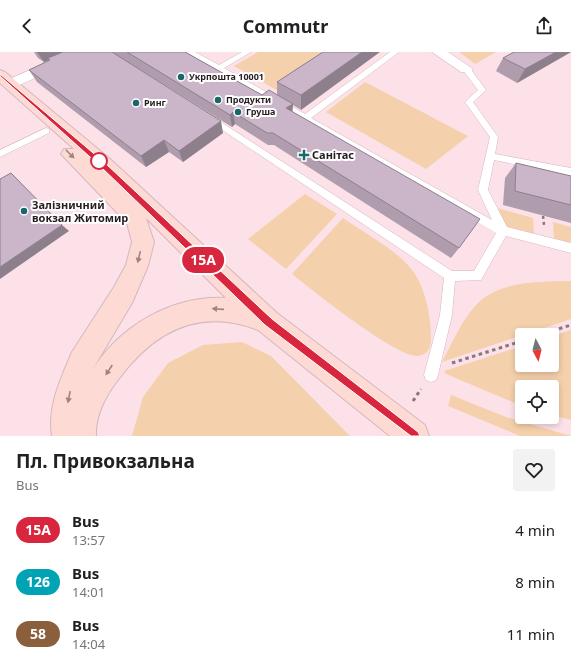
<!DOCTYPE html>
<meta charset="utf-8">
<style>
body{margin:0;font-family:"Noto Sans",sans-serif;background:#f2f2f2;color:#202124;height:100vh;display:flex;flex-direction:column;font-size:15px;white-space:nowrap}
*{box-sizing:border-box;margin:0}
p{font-size:13px;color:#757577}
.icon{flex:none;width:22px;height:22px;fill:none;stroke:currentColor;stroke-width:2;stroke-linecap:round;stroke-linejoin:round}
.map{position:relative;height:384px;overflow:hidden}
.sheet{display:flex;flex-direction:column;background:#fff;flex:1}
.sheet>*{flex:none}
.badge{padding:0 8px;border-radius:13px;font-size:14px;line-height:26px}
.needle{width:26px;rotate:173deg}
.tools{position:absolute;left:515px;top:276px;display:grid;gap:8px}
.tools a{display:grid;place-items:center;width:44px;height:44px;border-radius:4px;background:#fff;box-shadow:0 2px 6px #0003;font-size:20px}
.map>.badge{position:absolute;translate:-50% -50%;box-shadow:0 0 0 2px #fff}
.round{display:grid;place-items:center;flex:none;width:42px;height:42px;border-radius:4px;background:#f2f2f2}
.headline{display:flex;align-items:center;justify-content:space-between;height:68px;padding:0 16px}
h1{font-size:19px;font-weight:700;line-height:30px}
ul{padding:0;list-style:none}
li{display:flex;align-items:center;gap:12px;height:52px;padding:0 16px}
li div{flex:1}
li b{display:block;font-size:15px}
li em{font-style:normal}
li .badge{min-width:44px;font-weight:700;text-align:center}
header{display:flex;justify-content:space-between;align-items:center;height:52px;padding:0 16px;background:#fff;font-size:18px;font-weight:700}
.map>svg:first-child{display:block}
.green{fill:#f5d0ac}
.lines{fill:none;stroke-linecap:round;stroke-linejoin:round}
.service-casing{stroke:#d6b7bf;stroke-width:1}
.minor-casing{stroke:#d6b7bf;stroke-width:1}
.secondary-casing{stroke:#d6b7bf;stroke-width:2}
.path-far1{stroke:#89777b;stroke-width:2.5;stroke-dasharray:3 3;stroke-linecap:butt}
.path{stroke:#89777b;stroke-width:3;stroke-dasharray:3.5 3.5;stroke-linecap:butt}
.service{fill:#fff;fill-rule:evenodd}
.minor{fill:#fff;fill-rule:evenodd}
.secondary{fill:#fddad3;fill-rule:evenodd}
.wall{fill:#af9cad}
.shaded-wall{fill:#8e7f8d}
.building{fill:#cbb5c9;stroke:#8e7f8d}
.oneway{fill:#9d8482}
.line{fill:#d7263d;stroke:#fff}
.poi-dot{fill:#1a676b;stroke:#fff;stroke-width:1.5}
.stop-dot{fill:#fff;stroke:#d7263d;stroke-width:2}
.labels{text-anchor:middle;stroke-width:4;stroke-linejoin:round;paint-order:stroke}
.far-poi-label{font-size:9px;font-weight:bold;fill:#271c1f;stroke:#fff;text-anchor:start}
.poi-label{font-size:11px;font-weight:bold;fill:#271c1f;stroke:#fff;text-anchor:start}
</style>
<header><svg class="icon" aria-label="back" viewBox="0 0 24 24"><path d="M15 5l-7 7 7 7"/></svg>Commutr<svg class="icon" aria-label="share" viewBox="0 0 24 24"><path d="M12 15V3M7 8l5-5 5 5M5 13v7h14v-7"/></svg></header>
<div class="map">
<svg width="571" height="384" viewBox="0 0 571 384">
<rect width="100%" height="100%" fill="#fce2e8"/>
<!-- green -->
<g class="green">
<polygon points="258,0 340,0 280,40 234,14"/>
<polygon points="459,0 496,0 475,12"/>
<polygon points="365,30 468,84 426,117 326,60"/>
<polygon points="305,142 337,162 286,217 248,187"/>
<polygon points="497,156 533,166 534,182 505,174"/>
<path d="M343,166C365,182 400,199 415,222C426,239 431,266 431,286C431,295 428,303 418,304C397,306 312,238 292,222Z"/>
<polygon points="553,170 571,175 571,192 554,188"/>
<path d="M571,229V267L442,310C452,291 461,270 475,254C498,228 539,230 571,229Z"/>
<polygon points="571,278 571,368 552,363 552,335 522,335 522,354 446,322 444,319 522,294 522,313 552,313 552,284"/>
<polygon points="242,290 271,304 350,384 132,384 143,345 168,311 203,293"/>
<polygon points="451,343 506,365 571,384 520,384 448,354"/>
</g>
<g class="lines">
<!-- service casing -->
<g class="service-casing">
<g id="service">
<polygon points="186,0 195,0 219,13 242,0 251,0 224,16 305,62 390,0 399,0 311,66 492,168 478,138 490,85 465,50 478,38 462,17 469,15 486,38 473,50 498,85 495,102 571,116 571,124 494,108 488,138 507,175 571,191 571,201 506,184 481,228 455,229 452,263 438,323 436,328 431,330 426,328 424,323 440,263 444,226 206,67 207,65 213,65 452,219 474,219 496,181"/>
<polygon points="46,76 49,77 49,81 0,105 0,98"/>
</g>
</g>
<!-- minor casing -->
<g class="minor-casing">
<g id="minor">
<polygon points="71,0 89,0 87,3 15,35 5,35 3,32 5,29"/>
<polygon points="432,0 448,0 473,17 471,20 461,20"/>
</g>
</g>
<!-- secondary casing -->
<g class="secondary-casing">
<path id="secondary" d="M0,18L5,20L110,107L277,261L425,373L429,384H390L258,278C199,255 154,279 118,328C106,343 95,364 96,384H52C47,355 61,326 72,300L114,235L126,213L132,190L127,171L61,102L64,97H74L0,31ZM146,166L226,246C172,243 119,274 91,320L132,251L148,214L154,190Z"/>
</g>
<!-- path-far1 -->
<polyline class="path-far1" points="543,164 544,173"/>
<!-- path -->
<g class="path">
<polyline points="539,283 571,273"/>
<polyline points="452,311 522,289"/>
<polyline points="413,349 421,337"/>
</g>
<!-- service -->
<use href="#service" class="service"/>
<!-- minor -->
<use href="#minor" class="minor"/>
<!-- secondary -->
<use href="#secondary" class="secondary"/>
</g>
<!-- wall -->
<g class="wall">
<polygon points="34,0 185,0 262,43 277,43 277,30 323,0 301,58 293,53 292,60 459,196 451,206 274,93 268,93 235,72 232,75 139,17 223,81 183,110 169,100 146,115 37,30 29,18 49,9 49,8 44,10 38,6"/>
<polygon points="514,0 571,0 517,31 496,19 503,6"/>
<polygon points="516,111 571,124 571,171 503,153 505,126"/>
</g>
<!-- shaded-wall -->
<g class="shaded-wall">
<polygon points="37,0 67,0 48,6 49,8 44,10"/>
<polygon points="362,0 380,0 301,58 301,43"/>
<polygon points="556,0 571,0 517,31 525,17"/>
<polygon points="293,52 292,64 286,56"/>
<polygon points="233,60 235,72 232,75 230,63"/>
<polygon points="221,69 223,81 183,110 179,99"/>
<polygon points="164,88 169,100 146,115 141,104"/>
<polygon points="62,173 69,179 0,227 0,215"/>
</g>
<!-- building -->
<g class="building">
<polygon points="63,0 112,0 221,69 179,99 164,88 141,104 29,18 50,8 48,6"/>
<polygon points="127,0 185,0 262,43 269,38 293,52 286,56 480,167 459,196 273,81 267,81 233,60 230,63"/>
<polygon points="323,0 362,0 301,43 277,30"/>
<polygon points="514,0 556,0 525,17 503,6"/>
<polygon points="516,111 571,124 571,153 515,139"/>
<polygon points="11,121 62,173 0,215 0,127"/>
</g>
<!-- one-way arrows -->
<defs><path id="oneway-solid" d="M-6-.8H1V-3.2L6.5 0L1 3.2V.8H-6Z"/></defs>
<g class="oneway">
<use href="#oneway-solid" transform="translate(70 102) rotate(45)"/>
<use href="#oneway-solid" transform="translate(139 205) rotate(103)"/>
<use href="#oneway-solid" transform="translate(218 257) rotate(-176)"/>
<use href="#oneway-solid" transform="translate(109 318) rotate(123)"/>
<use href="#oneway-solid" transform="translate(69 345) rotate(101)"/>
</g>
<!-- line -->
<polygon class="line" points="0,22 105,111 272,267 418,380 420,384 411,384 265,273 100,114 0,24"/>
<!-- markers -->
<g class="poi-dot">
<circle cx="181" cy="25" r="4"/>
<circle cx="218" cy="48" r="4"/>
<circle cx="136" cy="51" r="4"/>
<circle cx="238" cy="60" r="4"/>
<path d="M302 97h4v4h4v4h-4v4h-4v-4h-4v-4h4z"/>
<circle cx="24" cy="159" r="4"/>
</g>
<circle class="stop-dot" cx="99" cy="109" r="8"/>
<g class="labels">
<!-- far-poi labels -->
<g class="far-poi-label">
<text x="189" y="28">Укрпошта 10001</text>
<text x="226" y="51">Продукти</text>
<text x="144" y="54">Ринг</text>
<text x="246" y="63">Груша</text>
</g>
<!-- poi labels -->
<g class="poi-label">
<text x="312" y="107">Санітас</text>
<text x="32" y="157">Залізничний<tspan x="32" dy="13">вокзал Житомир</tspan></text>
</g>
</g>
</svg>
<div class="tools">
<a><svg class="needle" viewBox="-14 -14 28 28"><path d="M0-13l5 13h-10z" fill="#e53935"/><path d="M0 13l5-13h-10z" fill="#757577"/></svg></a>
<a><svg class="icon" aria-label="locate" viewBox="0 0 24 24"><circle cx="12" cy="12" r="6"/><path d="M12 2v4M12 18v4M2 12h4M18 12h4"/></svg></a>
</div>
<b class="badge" style="left:203px;top:208px;background:#d7263d;color:#fff">15A</b>
</div>
<section class="sheet">
<div class="headline"><div><h1>Пл. Привокзальна</h1><p>Bus</p></div><a class="round"><svg class="icon" aria-label="heart" viewBox="0 0 24 24"><path d="M12 20l-8-8c-3-5 5-10 8-4 3-6 11-1 8 4z"/></svg></a></div>
<ul>
<li><span class="badge" style="background:#d7263d;color:#fff">15A</span><div><b>Bus</b><p>13:57</p></div><em>4 min</em></li>
<li><span class="badge" style="background:#00a3b4;color:#fff">126</span><div><b>Bus</b><p>14:01</p></div><em>8 min</em></li>
<li><span class="badge" style="background:#8b5e3c;color:#fff">58</span><div><b>Bus</b><p>14:04</p></div><em>11 min</em></li>
</ul>
</section>
